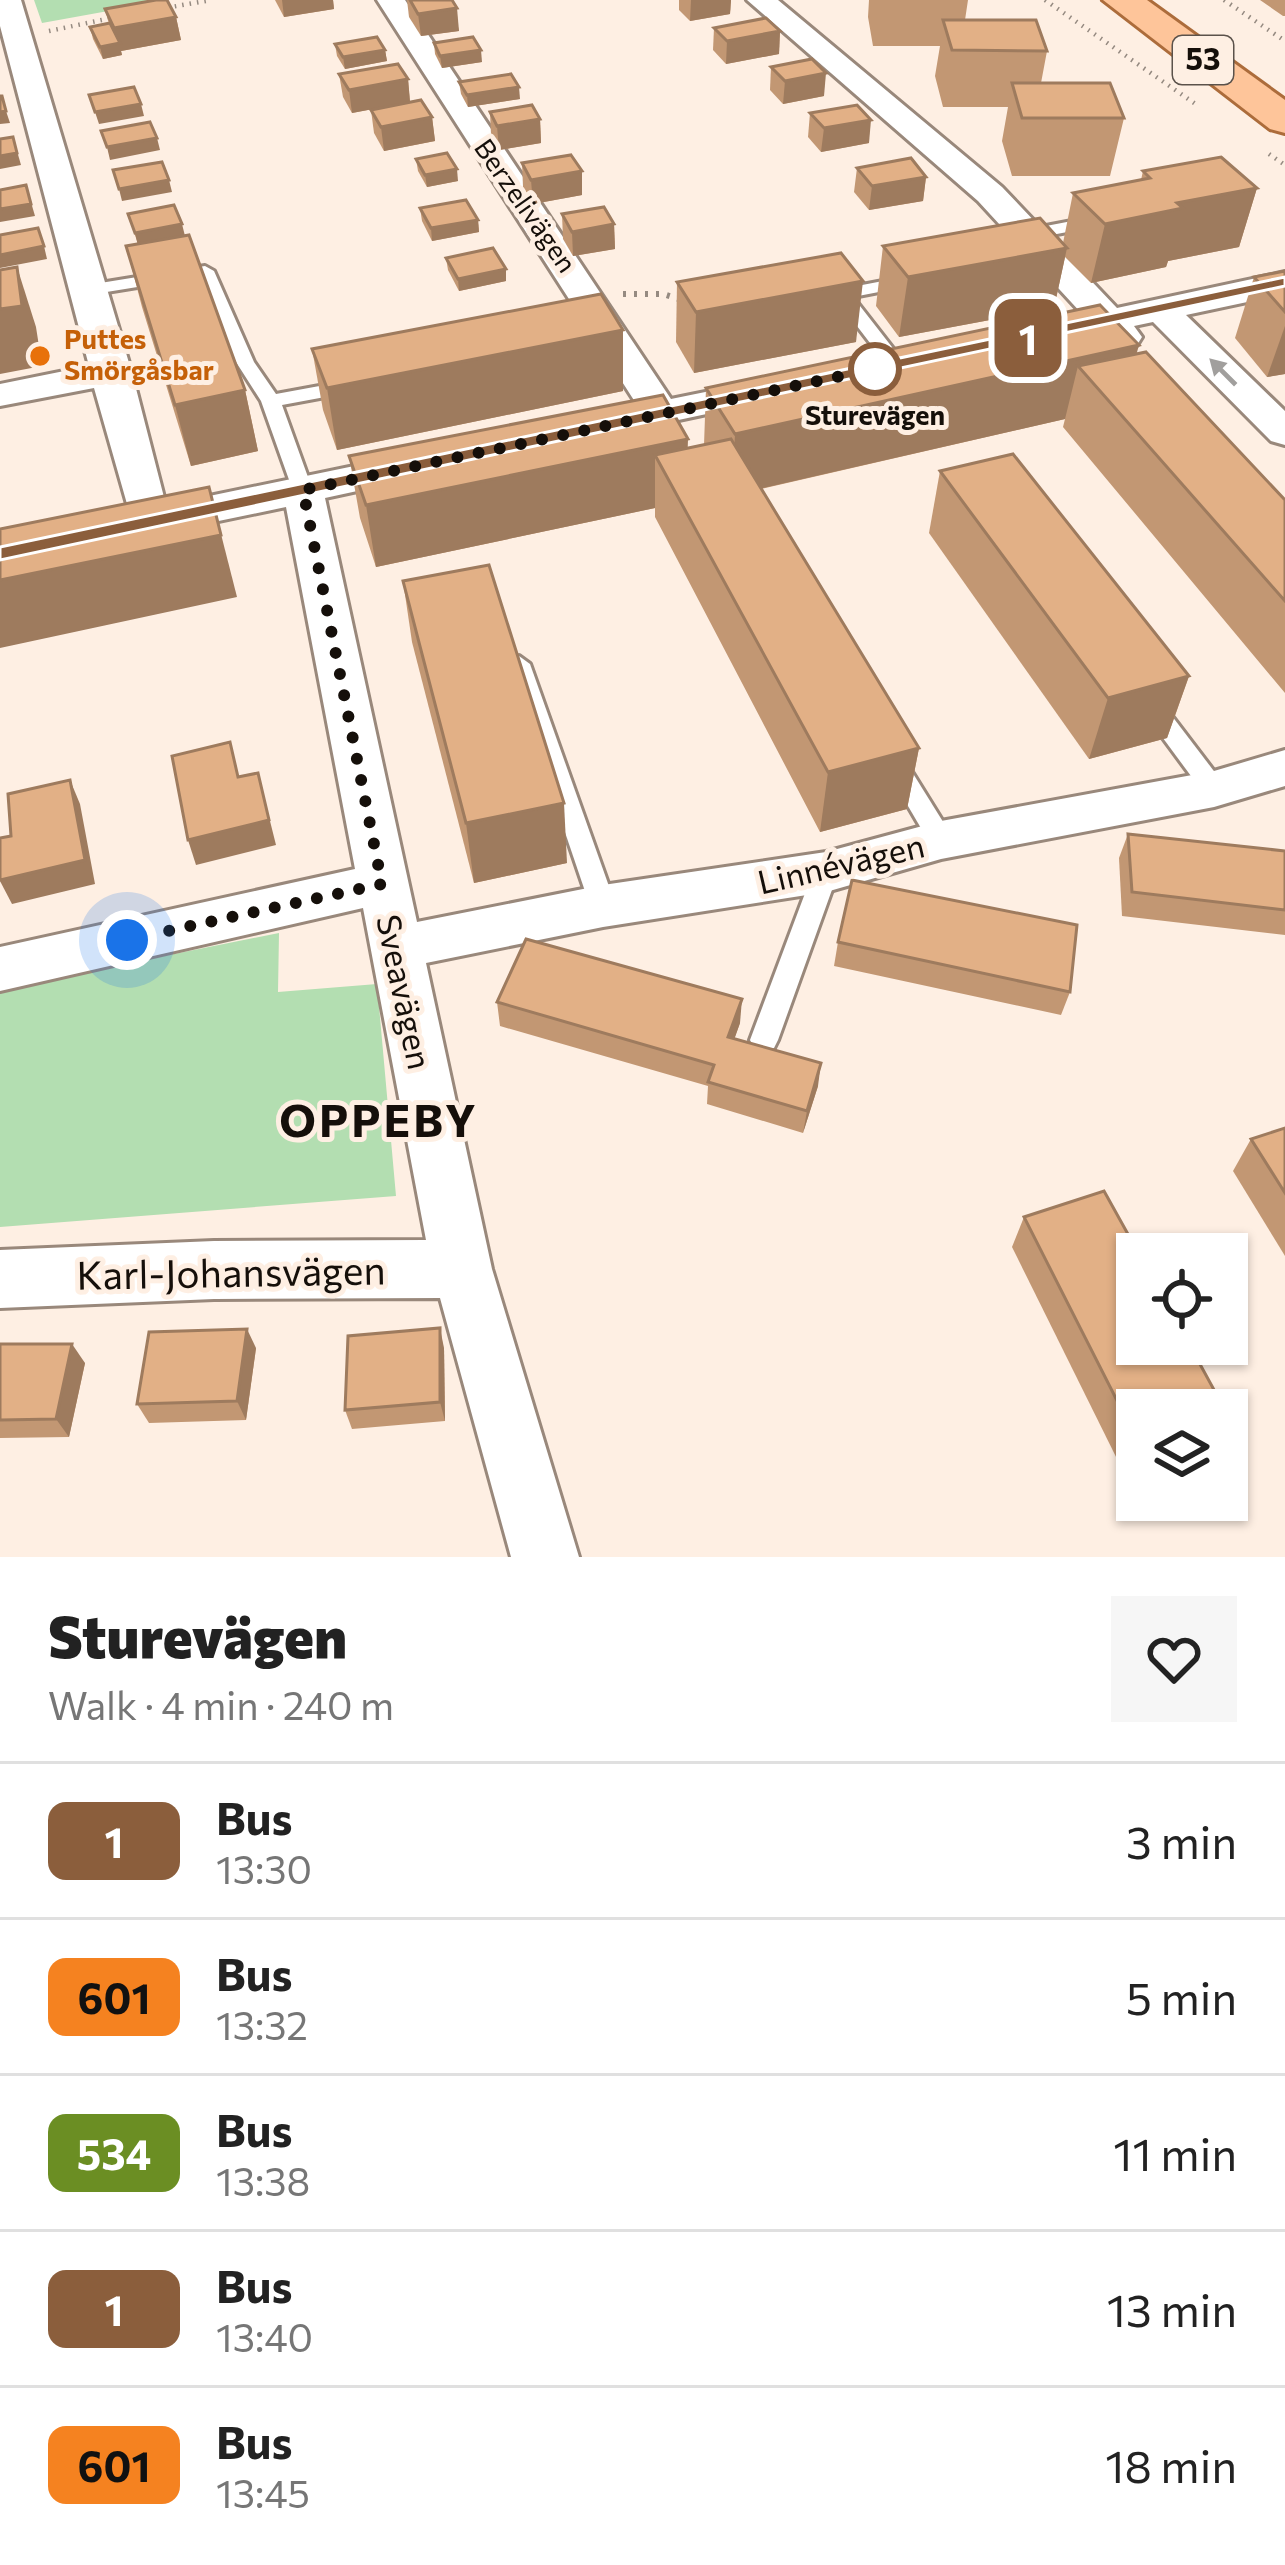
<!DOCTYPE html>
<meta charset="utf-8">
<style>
body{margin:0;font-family:Commissioner,sans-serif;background:#f6f6f6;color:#222;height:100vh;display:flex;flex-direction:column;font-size:45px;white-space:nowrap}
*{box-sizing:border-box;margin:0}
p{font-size:39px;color:#767676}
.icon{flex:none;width:66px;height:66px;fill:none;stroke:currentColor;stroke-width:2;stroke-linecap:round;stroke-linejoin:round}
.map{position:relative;height:1557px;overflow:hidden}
.panel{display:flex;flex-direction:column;background:#fff;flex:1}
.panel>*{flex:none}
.badge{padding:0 24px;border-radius:18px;font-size:42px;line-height:78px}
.controls{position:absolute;left:1116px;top:1233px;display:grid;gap:24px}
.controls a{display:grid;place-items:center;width:132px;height:132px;border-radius:0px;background:#fff;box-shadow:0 3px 9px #0004;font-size:60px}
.you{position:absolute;width:60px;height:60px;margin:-30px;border:9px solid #fff;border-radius:50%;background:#1a73e8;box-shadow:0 0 0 18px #1a73e833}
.map>.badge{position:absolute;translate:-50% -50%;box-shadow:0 0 0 6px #fff}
.round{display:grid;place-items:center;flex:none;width:126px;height:126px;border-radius:0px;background:#f6f6f6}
.overview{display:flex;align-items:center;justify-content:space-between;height:204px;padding:0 48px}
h1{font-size:57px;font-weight:800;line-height:90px}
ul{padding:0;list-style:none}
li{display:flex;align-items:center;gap:36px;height:156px;padding:0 48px;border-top:3px solid #e0e0e0}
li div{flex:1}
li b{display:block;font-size:45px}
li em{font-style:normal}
li .badge{min-width:132px;font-weight:700;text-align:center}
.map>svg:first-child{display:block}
.green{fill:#b3deb1}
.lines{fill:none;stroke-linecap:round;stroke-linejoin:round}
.lane-casing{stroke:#99887b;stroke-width:6}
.street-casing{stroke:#99887b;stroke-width:6}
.primary-casing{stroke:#ac6c3b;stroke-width:6}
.path-far1{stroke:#958a81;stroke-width:4.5;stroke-dasharray:1.5 6;stroke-linecap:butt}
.path{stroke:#958a81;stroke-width:6;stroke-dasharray:3 8;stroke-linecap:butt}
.lane{fill:#fff;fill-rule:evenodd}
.street{fill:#fff;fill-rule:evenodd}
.primary{fill:#fec59a;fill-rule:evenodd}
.wall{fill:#c29773}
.shaded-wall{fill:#9e7b5e}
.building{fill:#e2b086;stroke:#9e7b5e;stroke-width:3}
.oneway{fill:#a19f9d}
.line{fill:#8b5e3c;stroke:#fff;stroke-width:3}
.walk{stroke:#150f0a;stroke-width:12;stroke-dasharray:0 21.6}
.food-dot{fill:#e8710a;stroke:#feefe3;stroke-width:4.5}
.stop-dot{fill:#fff;stroke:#8b5e3c;stroke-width:6}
.labels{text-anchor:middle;stroke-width:10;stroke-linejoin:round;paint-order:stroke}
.far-street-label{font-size:27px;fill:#150f0a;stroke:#feefe3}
.far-food-label{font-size:27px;font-weight:bold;fill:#c56008;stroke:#feefe3;text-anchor:start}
.far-stop-label{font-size:27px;font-weight:bold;fill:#150f0a;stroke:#feefe3}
.shield{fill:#feefe3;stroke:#5b524b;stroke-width:3}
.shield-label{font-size:30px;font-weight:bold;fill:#150f0a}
.street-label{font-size:33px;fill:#150f0a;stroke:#feefe3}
.near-street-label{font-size:39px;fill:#150f0a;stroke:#feefe3}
.district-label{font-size:45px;font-weight:bold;letter-spacing:3px;fill:#150f0a;stroke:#feefe3}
</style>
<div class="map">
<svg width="1285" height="1557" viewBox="0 0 1285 1557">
<rect width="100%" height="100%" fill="#feefe3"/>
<!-- green -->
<g class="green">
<polygon points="34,0 169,0 42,23"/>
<polygon points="279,933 278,992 377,984 396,1196 0,1227 0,989"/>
</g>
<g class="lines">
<!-- lane casing -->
<g class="lane-casing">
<g id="lane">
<polygon points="1098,216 1106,221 1104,225 1020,241 1012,236 1020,231"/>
<polygon points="205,266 214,271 254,362 276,394 352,380 361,386 352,392 282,405 313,491 310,496 296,496 293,491 261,401 236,362 199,277 88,295 79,290 88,285"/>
<polygon points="909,276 915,277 915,285 853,297 906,365 897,371 890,369 837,300 822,296 831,291"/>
<polygon points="519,656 530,664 616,906 612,913 603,916 594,913 590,906 508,664"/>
<polygon points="1151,697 1159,699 1223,783 1226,789 1223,795 1205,795 1143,711 1139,705"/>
<polygon points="896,756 904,759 950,833 953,840 950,847 932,847 884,765"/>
<polygon points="826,862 845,871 849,878 845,885 833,887 778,1040 774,1048 764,1052 754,1048 750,1040 813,872 817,865"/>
</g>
</g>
<!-- street casing -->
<g class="street-casing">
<g id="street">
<polygon points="0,0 21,0 132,373 166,505 417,453 431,457 437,466 431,475 325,498 417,922 603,885 826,852 941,821 1214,771 1285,750 1285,786 1214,807 941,859 826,892 603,927 426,963 492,1269 579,1557 511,1557 440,1298 214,1299 0,1308 0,1250 214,1241 426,1240 363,908 0,991 0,947 355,869 286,507 151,535 135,532 94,388 0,406 0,384 89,366 0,26"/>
<polygon points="377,0 405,0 671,399 769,379 782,382 788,390 782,398 608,435 594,431 589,423 594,415 637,405"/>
<path d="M747,0H778L1002,187L1117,308L1285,272V294L1186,315L1285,411V445L1271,441L1153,322L1134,326L1142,337L1137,345C1120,349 1112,346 1100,333L1049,344L1036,341L1031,333L1036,325L1083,315L978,201Z"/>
</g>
</g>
<!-- primary casing -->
<g class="primary-casing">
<polygon id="primary" points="1103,0 1147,0 1285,100 1285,133 1270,129"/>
</g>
<!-- path-far1 -->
<g class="path-far1">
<polyline points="1045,0 1197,105"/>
<polyline points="1224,0 1285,41"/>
<polyline points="160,9 211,0"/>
<polyline points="49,31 116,17"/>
<polyline points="1269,154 1285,165"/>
</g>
<!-- path -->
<polyline class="path" points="623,294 663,294 685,301"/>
<!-- lane -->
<use href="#lane" class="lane"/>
<!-- street -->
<use href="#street" class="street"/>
<!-- primary -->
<use href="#primary" class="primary"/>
</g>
<!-- wall -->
<g class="wall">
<polygon points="275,0 333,0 334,9 284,17"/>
<polygon points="407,0 452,0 459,31 421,36 409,17"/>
<polygon points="679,0 731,0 730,14 690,21 679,10"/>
<polygon points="869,0 968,0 965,20 1047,51 1041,83 1124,118 1110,176 1012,176 1002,141 1008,107 943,107 935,76 940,46 873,46 868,17"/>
<polygon points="1260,0 1285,0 1285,16 1283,16"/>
<polygon points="105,9 176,17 181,40 121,51 122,55 103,59 93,39 90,27 109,24"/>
<polygon points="714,28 780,31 779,54 726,64 713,50"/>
<polygon points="434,43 482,62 442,68 435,54"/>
<polygon points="335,44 385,50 387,61 345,69 337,56"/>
<polygon points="771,67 824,96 783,104 770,90"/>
<polygon points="339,74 408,79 410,102 352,113 343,97"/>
<polygon points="459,82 520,99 468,107 461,94"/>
<polygon points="371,110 432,117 435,141 384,151 374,133"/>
<polygon points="490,112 540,119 541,143 499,150 491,135"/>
<polygon points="810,113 869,143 821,152 808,137"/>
<polygon points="416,159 458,181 427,187 418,171"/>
<polygon points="522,163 582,171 582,195 533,204 523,187"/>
<polygon points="857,168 926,177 923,201 869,210 854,192"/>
<polygon points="1143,171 1257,188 1239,247 1168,261 1166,267 1091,283 1065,257 1054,308 899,337 876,306 883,246 1063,243 1073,193 1141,180"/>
<polygon points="420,208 478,220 479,232 432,241 422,221"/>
<polygon points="128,214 185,236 245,390 258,451 191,466 142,307 126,246 138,244"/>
<polygon points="562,214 614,224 615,249 573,256 563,239"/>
<polygon points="446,258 506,269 506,281 459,291 448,270"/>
<polygon points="1285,271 1285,374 1267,377 1235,338 1254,277"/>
<polygon points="677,282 856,342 694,373 676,342"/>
<polygon points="312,349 623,391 337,450 323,410"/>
<polygon points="1136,354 1285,500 1285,693 1063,427 1065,419 761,489 919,748 907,809 820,832 655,517 655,508 376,567 360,518 349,456 688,448 704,445 706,388"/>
<polygon points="940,471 1189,676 1167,738 1089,759 929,533"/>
<polygon points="403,581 567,863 474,883 412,642"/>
<polygon points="1128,834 1285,851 1285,935 1122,916 1119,858"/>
<polygon points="838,942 1070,992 1061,1015 834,966"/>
<polygon points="497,1002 740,1023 734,1039 818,1086 803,1133 707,1104 708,1086 500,1026"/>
<polygon points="1285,1128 1285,1256 1233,1171 1251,1139"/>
<polygon points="1024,1217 1137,1410 1137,1468 1124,1473 1012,1247"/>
<polygon points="0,1344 85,1363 69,1437 0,1438"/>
<polygon points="256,1348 246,1420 149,1423 137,1404"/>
<polygon points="444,1348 445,1421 352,1429 345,1410"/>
</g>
<!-- shaded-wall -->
<g class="shaded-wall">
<polygon points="282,0 333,0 334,9 284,17"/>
<polygon points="691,0 731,0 730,14 690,21"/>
<polygon points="457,8 459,31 421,36 418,14"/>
<polygon points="176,17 181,40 121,51 122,55 103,59 100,47 118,44 114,28"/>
<polygon points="780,31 779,54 726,64 727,41"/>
<polygon points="385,50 387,61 345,69 343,57"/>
<polygon points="481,50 482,62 442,68 440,56"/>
<polygon points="826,73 824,96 783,104 785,81"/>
<polygon points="408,79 410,102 352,113 349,90"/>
<polygon points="519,87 520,99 468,107 467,95"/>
<polygon points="141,104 144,116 99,124 95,112"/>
<polygon points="6,111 10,123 0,124 0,112"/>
<polygon points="432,117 435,141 384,151 381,127"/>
<polygon points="540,119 541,143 499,150 497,126"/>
<polygon points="871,120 869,143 821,152 824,128"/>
<polygon points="13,137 21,165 0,169 0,156"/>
<polygon points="157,138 160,150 110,160 107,147"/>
<polygon points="457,169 458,181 427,187 425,175"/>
<polygon points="582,171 582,195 533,204 531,180"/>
<polygon points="926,177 923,201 869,210 872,186"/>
<polygon points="169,180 172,192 122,201 119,189"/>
<polygon points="26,185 35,216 0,222 0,209"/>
<polygon points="1257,188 1239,247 1168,261 1166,267 1091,283 1105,224 1177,203"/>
<polygon points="478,220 479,232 432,241 431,228"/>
<polygon points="182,224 185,236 138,246 135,233"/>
<polygon points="614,224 615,249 573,256 572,232"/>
<polygon points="44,246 47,259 0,268 0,255"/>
<polygon points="1067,248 1054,308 899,337 908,277"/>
<polygon points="17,267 36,327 42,366 0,374 0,309"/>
<polygon points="506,269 506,281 459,291 458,279"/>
<polygon points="863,281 856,342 694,373 696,312"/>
<polygon points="1285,326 1285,374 1267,377"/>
<polygon points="623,330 623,391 337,450 327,388"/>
<polygon points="1139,345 1122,406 1078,366 1065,419 732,495 735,434"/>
<polygon points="245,390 258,451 191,466 175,405"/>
<polygon points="688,439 686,501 655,455 655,508 376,567 366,505"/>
<polygon points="209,487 237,597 0,648 0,580"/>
<polygon points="1189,676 1167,738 1089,759 1108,698"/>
<polygon points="919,748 907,809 820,832 828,772"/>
<polygon points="258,773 276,845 196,865 188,840"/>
<polygon points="70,780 80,804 95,884 12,904 0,881"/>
<polygon points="564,803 567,863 474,883 466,823"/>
<polygon points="742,999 740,1023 727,1060 728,1037"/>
<polygon points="821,1063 818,1086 803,1133 807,1111"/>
<polygon points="440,1328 444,1348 445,1421 440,1402"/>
<polygon points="247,1329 256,1348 246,1420 237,1401"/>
<polygon points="72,1344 85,1363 69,1437 56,1419"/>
<polygon points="1137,1453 1137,1468 1124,1473"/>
</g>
<!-- building -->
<g class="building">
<polygon points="156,0 167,0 176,17 114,28 105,9"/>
<polygon points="410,0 452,0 457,8 418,14"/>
<polygon points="766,18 780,31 727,41 714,28"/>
<polygon points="943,20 1036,20 1047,51 952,50"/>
<polygon points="110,23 120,43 100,47 90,27"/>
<polygon points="377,37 385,50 343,57 335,44"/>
<polygon points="473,37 481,50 440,56 434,43"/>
<polygon points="812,59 826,73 785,81 771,67"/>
<polygon points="398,64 408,79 349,90 339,74"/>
<polygon points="511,74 519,87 467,95 459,82"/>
<polygon points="1012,83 1110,83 1124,118 1022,118"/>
<polygon points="134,87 141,104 95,112 89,95"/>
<polygon points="0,96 2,96 6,111 0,112"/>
<polygon points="421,100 432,117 381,127 371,110"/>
<polygon points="532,105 540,119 497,126 490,112"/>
<polygon points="857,105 871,120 824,128 810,113"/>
<polygon points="150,122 157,138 107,147 101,131"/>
<polygon points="13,137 17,153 0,156 0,139"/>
<polygon points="447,153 457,169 425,175 416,159"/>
<polygon points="571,155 582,171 531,180 522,163"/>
<polygon points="1221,157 1257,188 1177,203 1183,208 1105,224 1073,193 1150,178 1143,171"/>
<polygon points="911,158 926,177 872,186 857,168"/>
<polygon points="162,162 169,180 119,189 113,170"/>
<polygon points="26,185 31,204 0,209 0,190"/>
<polygon points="466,200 478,220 431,228 420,208"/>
<polygon points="174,205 182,224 135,233 128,214"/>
<polygon points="604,207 614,224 572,232 562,214"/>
<polygon points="1040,218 1067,248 908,277 883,246"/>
<polygon points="38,228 44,246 0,255 0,235"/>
<polygon points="189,235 245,390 175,405 126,246"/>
<polygon points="493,248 506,269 458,279 446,258"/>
<polygon points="841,253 863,281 696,312 677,282"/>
<polygon points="17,267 22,306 0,309 0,270"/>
<polygon points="1285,271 1285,312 1254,277"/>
<polygon points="601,294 623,330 327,388 312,349"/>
<polygon points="1100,305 1139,345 735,434 706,388"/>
<polygon points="1146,352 1285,500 1285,601 1078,366"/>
<polygon points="663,395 688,439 366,505 349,456"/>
<polygon points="731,439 919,748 828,772 655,455"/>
<polygon points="1013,454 1189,676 1108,698 940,471"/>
<polygon points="209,487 221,535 0,580 0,529"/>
<polygon points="489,565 564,803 466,823 403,581"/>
<polygon points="230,742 238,777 258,773 269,820 188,840 172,756"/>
<polygon points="70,780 85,860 0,880 0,838 11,836 8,794"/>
<polygon points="1128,834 1285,851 1285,910 1132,892"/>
<polygon points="852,880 1077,925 1070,992 838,942"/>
<polygon points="526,939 742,999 728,1037 821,1063 807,1111 708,1082 714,1065 497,1002"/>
<polygon points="1285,1128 1285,1193 1251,1139"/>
<polygon points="1104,1191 1139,1254 1137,1254 1137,1344 1189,1344 1225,1410 1137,1410 1137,1440 1024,1217"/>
<polygon points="440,1328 440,1402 345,1410 348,1336"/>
<polygon points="247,1329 237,1401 137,1404 149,1332"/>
<polygon points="0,1344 72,1344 56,1419 0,1420"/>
</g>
<!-- one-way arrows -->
<defs><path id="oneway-solid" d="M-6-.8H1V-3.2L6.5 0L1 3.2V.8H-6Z" transform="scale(3)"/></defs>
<use class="oneway" href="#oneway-solid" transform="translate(1223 372) rotate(-135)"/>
<!-- line -->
<polygon class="line" points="1285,277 1285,286 0,560 0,547"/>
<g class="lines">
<!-- walk -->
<polyline class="walk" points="127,940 382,884 303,490 875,369"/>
</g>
<!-- markers -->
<circle class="food-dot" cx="40" cy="356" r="12"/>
<circle class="stop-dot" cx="875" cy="369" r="24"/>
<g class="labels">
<!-- far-street labels -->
<g class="far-street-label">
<text transform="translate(525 206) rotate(55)" y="9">Berzelivägen</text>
</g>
<!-- far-food labels -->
<g class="far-food-label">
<text x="64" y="349">Puttes<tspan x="64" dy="31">Smörgåsbar</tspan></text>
</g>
<!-- far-stop labels -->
<g class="far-stop-label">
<text x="875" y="425">Sturevägen</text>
</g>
<!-- shield labels -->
<rect class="shield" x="1173" y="36" width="60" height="48" rx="9"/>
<g class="shield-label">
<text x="1203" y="70">53</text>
</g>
<!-- street labels -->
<g class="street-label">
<text transform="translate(841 864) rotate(-13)" y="12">Linnévägen</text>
<text transform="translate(404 992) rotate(78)" y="12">Sveavägen</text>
</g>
<!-- near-street labels -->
<g class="near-street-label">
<text transform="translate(231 1273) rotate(-1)" y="14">Karl-Johansvägen</text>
</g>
<!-- district labels -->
<g class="district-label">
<text x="379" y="1137">OPPEBY</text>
</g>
</g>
</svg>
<div class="controls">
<a><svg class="icon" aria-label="locate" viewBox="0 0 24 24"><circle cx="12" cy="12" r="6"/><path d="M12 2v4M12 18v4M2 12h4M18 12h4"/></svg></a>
<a><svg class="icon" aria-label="layers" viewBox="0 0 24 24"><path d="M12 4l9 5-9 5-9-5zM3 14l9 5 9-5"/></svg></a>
</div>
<div class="you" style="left:127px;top:940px"></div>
<b class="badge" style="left:1028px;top:338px;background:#8b5e3c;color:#fff">1</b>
</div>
<section class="panel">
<div class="overview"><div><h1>Sturevägen</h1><p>Walk · 4 min · 240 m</p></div><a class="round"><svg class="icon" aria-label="heart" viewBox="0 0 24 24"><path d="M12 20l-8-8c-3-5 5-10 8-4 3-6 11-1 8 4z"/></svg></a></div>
<ul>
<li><span class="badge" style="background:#8b5e3c;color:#fff">1</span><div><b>Bus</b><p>13:30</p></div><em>3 min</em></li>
<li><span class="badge" style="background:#f58220;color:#111">601</span><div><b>Bus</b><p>13:32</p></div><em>5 min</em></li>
<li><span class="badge" style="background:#6b8e23;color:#fff">534</span><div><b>Bus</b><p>13:38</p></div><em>11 min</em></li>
<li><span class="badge" style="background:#8b5e3c;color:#fff">1</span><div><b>Bus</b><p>13:40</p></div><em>13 min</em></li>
<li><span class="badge" style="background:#f58220;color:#111">601</span><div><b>Bus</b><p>13:45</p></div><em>18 min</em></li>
</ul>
</section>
